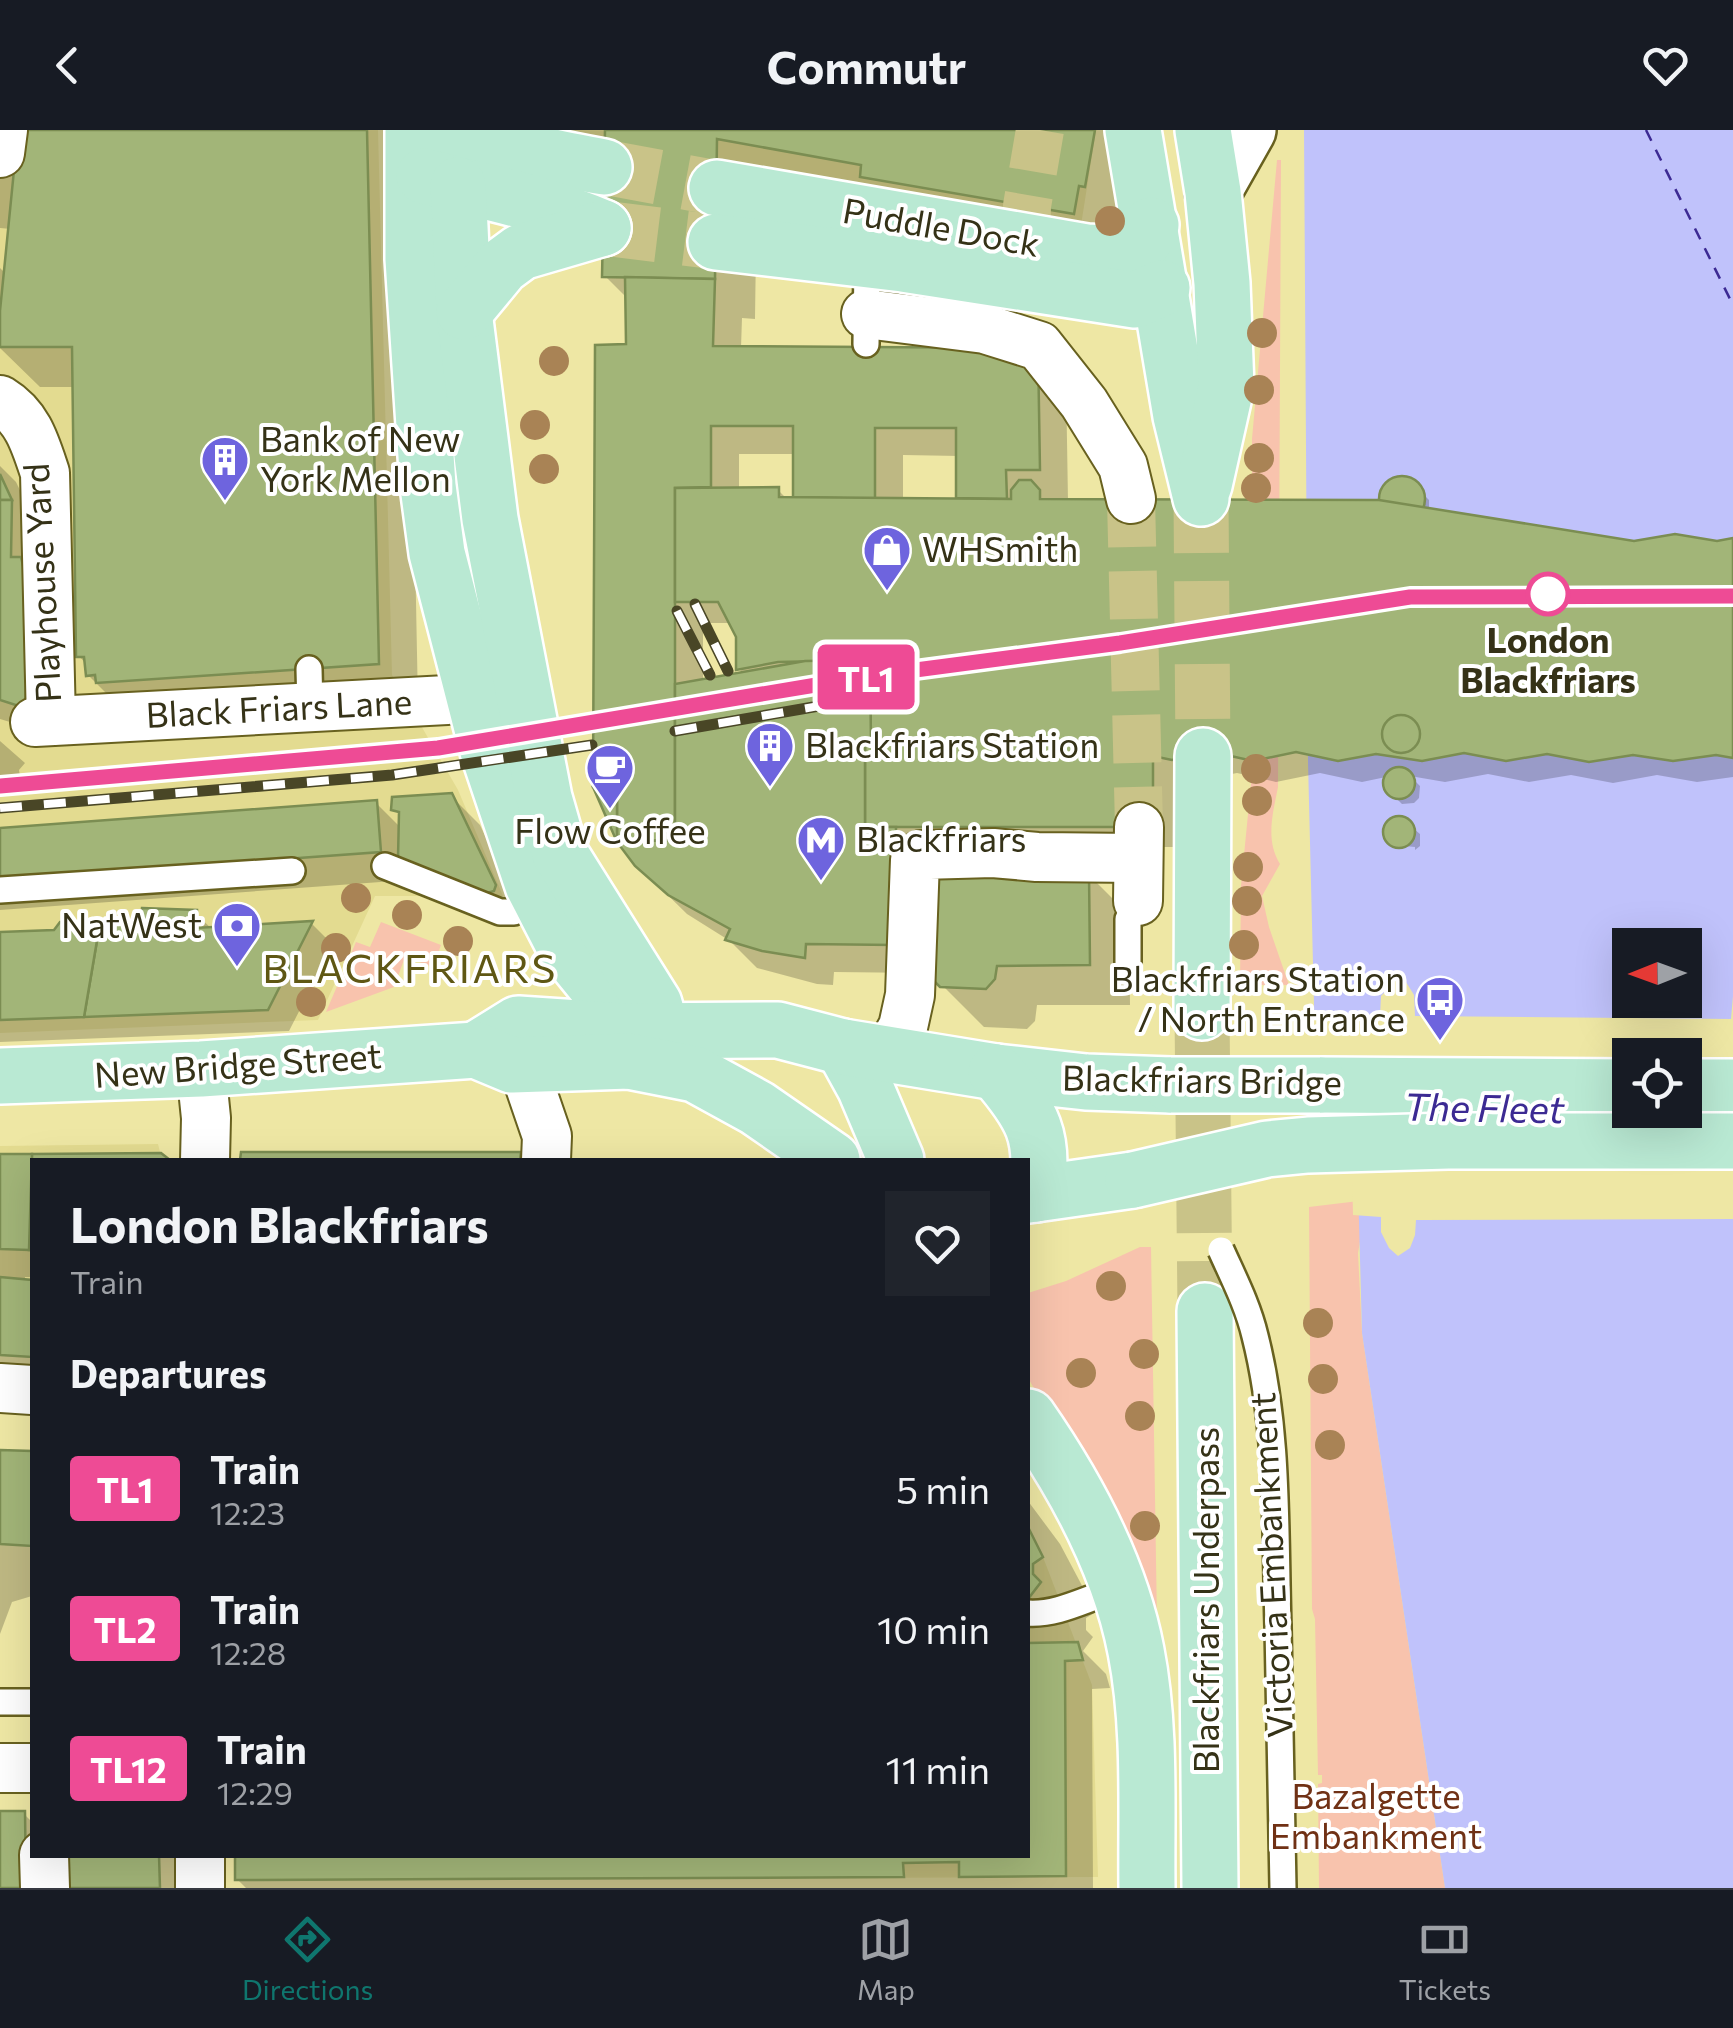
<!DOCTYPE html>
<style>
body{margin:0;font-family:Commissioner,sans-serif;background:#20242c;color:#f1f3f6;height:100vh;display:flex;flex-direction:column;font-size:38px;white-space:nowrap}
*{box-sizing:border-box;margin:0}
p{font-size:32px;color:#9ea1a6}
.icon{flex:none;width:55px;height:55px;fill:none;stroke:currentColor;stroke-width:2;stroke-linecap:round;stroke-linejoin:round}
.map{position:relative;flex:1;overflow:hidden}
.drawer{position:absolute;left:30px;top:1028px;width:1000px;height:700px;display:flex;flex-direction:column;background:#171b24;border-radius:0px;box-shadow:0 10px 40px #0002}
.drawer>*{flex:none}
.badge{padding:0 20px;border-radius:8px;font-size:35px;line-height:65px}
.needle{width:65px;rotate:269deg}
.buttons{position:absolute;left:1612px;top:798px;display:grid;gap:20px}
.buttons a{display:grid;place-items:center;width:90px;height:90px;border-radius:0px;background:#171b24;box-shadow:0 10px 40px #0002;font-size:50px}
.map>.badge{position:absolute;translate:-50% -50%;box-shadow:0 0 0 5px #fff}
h2{padding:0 40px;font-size:38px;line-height:90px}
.round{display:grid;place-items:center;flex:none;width:105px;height:105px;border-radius:0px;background:#20242c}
.headline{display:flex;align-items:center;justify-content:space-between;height:170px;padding:0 40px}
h1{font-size:48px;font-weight:700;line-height:75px}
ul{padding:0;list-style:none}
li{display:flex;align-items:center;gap:30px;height:140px;padding:0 40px}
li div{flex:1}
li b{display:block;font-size:38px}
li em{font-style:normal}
li .badge{min-width:110px;font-weight:700;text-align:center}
header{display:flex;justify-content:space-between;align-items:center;height:130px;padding:0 40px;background:#171b24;font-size:45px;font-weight:700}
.tabs{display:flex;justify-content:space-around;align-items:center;height:140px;border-top:2px solid #363941;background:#171b24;font-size:28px;color:#9ea1a6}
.tabs a{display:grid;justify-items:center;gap:5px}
.tabs .selected{color:#0f766e}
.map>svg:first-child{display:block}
.built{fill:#e3db90}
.green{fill:#f8c3ad}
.water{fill:#c0c2fb;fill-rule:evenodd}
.pier{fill:#eee7a4;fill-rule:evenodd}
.shadow{fill:#0003;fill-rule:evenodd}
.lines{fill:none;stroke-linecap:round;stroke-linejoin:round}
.ferry{stroke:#3c2a93;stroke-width:2.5;stroke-dasharray:12 10;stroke-linecap:butt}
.building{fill:#a2b578;stroke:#7b8d52;stroke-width:2.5}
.street-tunnel{stroke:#c9c388;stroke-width:48;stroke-dasharray:48 24;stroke-linecap:butt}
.primary-tunnel{stroke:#c9c388;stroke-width:55;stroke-dasharray:55 28;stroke-linecap:butt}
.lane-casing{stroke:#68611f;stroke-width:30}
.street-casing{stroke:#68611f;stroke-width:52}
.secondary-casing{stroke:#68611f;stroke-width:60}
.primary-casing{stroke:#fff;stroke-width:60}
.lane{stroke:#fff;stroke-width:25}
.street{stroke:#fff;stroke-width:48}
.secondary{stroke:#fff;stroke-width:55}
.primary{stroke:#b9e9d3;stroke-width:55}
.rail-casing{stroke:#494626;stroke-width:11}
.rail{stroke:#fff;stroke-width:8;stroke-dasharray:22;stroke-linecap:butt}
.lane-bridge-casing{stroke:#68611f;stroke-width:30;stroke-linecap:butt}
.primary-bridge-casing{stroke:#fff;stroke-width:60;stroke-linecap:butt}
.lane-bridge{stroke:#fff;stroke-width:25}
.primary-bridge{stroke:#b9e9d3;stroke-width:55}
.tree{fill:#a98355}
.line-casing{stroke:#fff;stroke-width:22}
.line{stroke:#ee4b95;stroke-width:15}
.stop-dot{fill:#fff;stroke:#ee4b95;stroke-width:5}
.labels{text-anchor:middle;stroke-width:8;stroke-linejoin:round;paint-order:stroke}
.street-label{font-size:35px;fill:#353217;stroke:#fff}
.poi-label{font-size:35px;fill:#353217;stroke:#fff;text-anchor:start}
.stop-label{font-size:35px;font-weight:bold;fill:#353217;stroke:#fff}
.park-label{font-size:35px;fill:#703115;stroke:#fff}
.water-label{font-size:38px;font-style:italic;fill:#3c2a93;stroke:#fff}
.quarter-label{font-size:40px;letter-spacing:2.5px;fill:#5f5714;stroke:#fff}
</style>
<header><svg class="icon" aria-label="back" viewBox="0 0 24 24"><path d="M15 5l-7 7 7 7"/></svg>Commutr<svg class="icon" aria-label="heart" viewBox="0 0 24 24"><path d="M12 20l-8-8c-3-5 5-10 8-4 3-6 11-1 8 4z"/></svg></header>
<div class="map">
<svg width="1733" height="1758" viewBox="0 0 1733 1758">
<rect width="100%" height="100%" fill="#eee7a4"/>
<!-- built -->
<g class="built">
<polygon points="0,0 378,0 392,545 458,660 503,766 375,766 318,890 0,903"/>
<polygon points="534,0 1096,0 1079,108"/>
<polygon points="158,1014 160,1022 170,1030 32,1030 32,1227 0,1225 0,1016"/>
<polygon points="1028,1397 1043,1427 1092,1555 1098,1747 235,1750 235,1725 1028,1725"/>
</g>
<!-- green -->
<g class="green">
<path d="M1277,30H1281L1278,657C1273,683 1265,710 1280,734L1262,766L1269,797L1289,855H1240L1241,756L1253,633L1252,309Z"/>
<polygon points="381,792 441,815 433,837 405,827 394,857 326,882 356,812 370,817"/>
<polygon points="1367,1070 1358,1123 1362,1203 1445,1758 1319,1758 1318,1654 1322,1653 1322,1645 1318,1645 1315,1489 1312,1479 1309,1077"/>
<polygon points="1140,1117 1151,1117 1157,1492 1115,1396 1028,1248 1028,1163 1066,1151"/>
</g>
<!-- water -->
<path class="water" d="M1304,0H1733V1758H1445L1362,1203L1355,945L1340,920L1315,915L1308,632ZM1630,815H1685V870H1630ZM1630,925H1685V980H1630Z"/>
<!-- pier -->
<path class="pier" d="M1398,848L1406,852L1414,865L1415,886L1731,889L1733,866V1089L1416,1090L1415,1105L1410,1118L1398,1126L1389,1118L1381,1102V1087L1353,1085L1350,946L1347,933L1337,924L1311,918L1309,887L1380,886L1381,866ZM1630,925H1685V980H1630Z"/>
<!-- shadow -->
<g class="shadow">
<polygon points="0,0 400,0 407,9 418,574 129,586 88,545 87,535 79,526 75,257 40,257 0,218 0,138 6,144 11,99 0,98"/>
<path d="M540,0H1142L1126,96L1120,95L1114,124L757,49L755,189L742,188L741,218L1066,250L1068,371L1381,372L1386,356L1395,350L1410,351L1429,370V380L1634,414H1717L1733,411V647L1697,652L1657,645L1613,653L1571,645L1529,652L1488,644L1445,652L1410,646L1420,656L1419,668L1414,673L1402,674L1389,661L1386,647L1362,652L1320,643L1276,652L1237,643L1195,651L1173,646L1174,717L913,718L922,843L834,842L833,855L817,854L757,838L730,811L687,784L637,735L628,169L605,146L608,8L545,6ZM739,324H795V366L799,370H788L778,360H739ZM903,325L959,326L958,367L963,371H903ZM703,493H731L738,506L739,539L744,544L703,551Z"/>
<polygon points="0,336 16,352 40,401 53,605 0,589"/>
<polygon points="0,611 25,633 19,640 21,653 0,655"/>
<polygon points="451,666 480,695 523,786 408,750 0,780 0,701 376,673 401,698 401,686 394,679"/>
<polygon points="1395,689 1402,689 1420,704 1420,716 1415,720 1415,717 1393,715 1388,710 1386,698"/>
<polygon points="1088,744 1129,785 1130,875 1037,875 1035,891 1027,899 984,897 942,855"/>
<polygon points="195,783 213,800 312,794 333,815 289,901 0,912 0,805 119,798"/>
<polygon points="0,1026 166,1030 32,1030 32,1147 25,1147 25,1152 32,1152 32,1253 0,1250"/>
<polygon points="0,1322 32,1324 32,1466 12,1472 0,1504"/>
<polygon points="1028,1371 1060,1414 1096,1482 1086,1488 1086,1500 1093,1507 1083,1521 1106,1544 1110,1558 1092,1559 1093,1758 246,1758 237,1749 237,1725 1028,1725"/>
<polygon points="0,1684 24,1684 32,1692 32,1725 0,1758"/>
<polygon points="68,1725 198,1725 199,1758 68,1758"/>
</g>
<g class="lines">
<!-- ferry -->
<polyline class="ferry" points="1646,0 1733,175"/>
</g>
<!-- building -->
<g class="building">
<polygon points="18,0 367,0 379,534 96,553 95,545 86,546 84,527 76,527 72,217 0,217 0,181"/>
<polygon points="605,0 1095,0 1085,57 1079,56 1074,84 860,47 861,35 717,9 715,149 602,147"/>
<polygon points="625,147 715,149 713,216 1038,218 1040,340 1006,340 1007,369 956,368 956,298 875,298 875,369 793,367 793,296 711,296 711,357 675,358 675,710 617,712 617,657 593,657 595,215 626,214"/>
<polygon points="0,344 12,370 0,370"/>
<circle cx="1402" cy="369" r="23"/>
<polygon points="1019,350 1031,350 1040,360 1040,369 1379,370 1634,411 1675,404 1717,411 1733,408 1733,628 1716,625 1673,631 1633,625 1589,632 1547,624 1506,631 1464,623 1422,631 1376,624 1338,631 1296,622 1253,631 1213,622 1172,630 1153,626 1153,697 865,697 865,615 871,615 870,530 778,532 736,540 736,507 718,472 675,472 675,358 779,357 779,367 1011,369 1011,360"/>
<polygon points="0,370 12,370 11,427 21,427 31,471 25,578 0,570"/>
<polygon points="870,530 871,615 865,615 865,697 896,697 894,815 806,814 805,828 762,821 725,810 730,799 668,765 635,736 617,712 675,710 675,554 805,531"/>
<circle cx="1401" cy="604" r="19"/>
<circle cx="1399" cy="653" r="16"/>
<polygon points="593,657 617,657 617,712"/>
<polygon points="452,663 496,755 494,761 487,763 398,729 399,682 391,680 392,667"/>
<polygon points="377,670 381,722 0,750 0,698"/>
<circle cx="1399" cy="702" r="16"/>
<polygon points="1089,742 1090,835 997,836 995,849 986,859 940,857 935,852 930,843 936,743"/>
<polygon points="142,778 197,780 196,798 313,791 268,880 84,887 100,793 118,795 124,791 141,790"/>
<polygon points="60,792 100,793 84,887 0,890 0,802 54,800"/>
<polygon points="241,1022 521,1022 520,1030 240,1030"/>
<polygon points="161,1023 170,1030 32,1030 32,1120 29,1120 32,1024"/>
<polygon points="0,1024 32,1024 29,1120 0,1119"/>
<polygon points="0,1147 32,1150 32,1227 0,1225"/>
<polygon points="0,1320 32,1321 32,1416 0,1414"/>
<polygon points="1028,1397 1043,1427 1033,1434 1033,1444 1041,1452 1028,1469"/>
<polygon points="1078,1512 1083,1530 1065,1531 1066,1746 959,1747 959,1732 903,1733 904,1747 235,1750 235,1725 1028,1725 1028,1513"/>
<polygon points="0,1681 25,1681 26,1758 0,1758"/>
<polygon points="65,1725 159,1725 160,1758 66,1758"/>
</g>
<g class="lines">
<!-- street-tunnel -->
<g class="street-tunnel">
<polyline points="1026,113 1027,76 1040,0"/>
<polyline points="1131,369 1139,697"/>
</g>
<!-- primary-tunnel -->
<g class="primary-tunnel">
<polyline points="604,37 717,58"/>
<polyline points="603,98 716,112"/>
<polyline points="1201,368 1203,626"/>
<polyline points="1202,882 1205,1181"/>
</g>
<!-- lane casing -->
<g class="lane-casing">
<g id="lane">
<polyline points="866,214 867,131"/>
<polyline points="309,539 310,578"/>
<polyline points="385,736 500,782 514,782 542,765"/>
<polyline points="0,760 292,741"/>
<polyline points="1128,837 1128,789 1138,771"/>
<path d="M1028,1483C1060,1485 1088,1467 1119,1459"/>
<polyline points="1278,1497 1283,1758"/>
<polyline points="0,1572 32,1572"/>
</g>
</g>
<!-- street casing -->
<g class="street-casing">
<g id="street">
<polyline points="0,23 3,0"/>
<polyline points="866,184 985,199 1039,216 1084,273 1123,336 1131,369"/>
<path d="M0,270C28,287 35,313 45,343L51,591"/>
<polyline points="35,592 447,570 509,555"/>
<polyline points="1138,771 1139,697"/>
<polyline points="888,924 903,897 910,865 915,730 921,725 993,723 1037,727 1138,728"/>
<polyline points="523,936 547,1006 546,1030"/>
<polyline points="201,939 206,988 205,1030"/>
<polyline points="0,1258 32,1260"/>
<polyline points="0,1638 32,1638"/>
<polyline points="44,1725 45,1758"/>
<polyline points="200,1758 200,1725"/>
</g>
</g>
<!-- secondary casing -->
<g class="secondary-casing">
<polyline id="secondary" points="1213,62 1248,0"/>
</g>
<!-- primary casing -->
<g class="primary-casing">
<g id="primary">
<polyline points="1133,0 1181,286 1201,368"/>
<polyline points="1203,0 1213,62 1222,153 1226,257 1204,355"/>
<path d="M604,37C540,26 478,8 413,2V129L428,356L437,423L488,621L533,755L566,819L601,862L623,901L629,931"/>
<path d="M424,46C484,62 546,73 603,98"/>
<polyline points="458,55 464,182 490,389 544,668 560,724 654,874 672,938"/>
<path d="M717,58L1087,122C1118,124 1141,130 1151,95"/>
<polyline points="716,112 903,134 1135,170 1162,158"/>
<polyline points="464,182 502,136 521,122 603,98"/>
<polyline points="1202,882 1203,626"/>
<polyline points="843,917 865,957 896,1030"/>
<polyline points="476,920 518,894 623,901 778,900 843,917 996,942 1086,952 1171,955"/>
<path d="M996,942C1032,984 1046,1007 1036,1064"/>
<polyline points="0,946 201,939 476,920 512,935 629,931 695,944 757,978 832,1030"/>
<polyline points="1320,955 1630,957"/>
<polyline points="1685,957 1733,957"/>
<polyline points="1028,1065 1133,1050"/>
<polyline points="1205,1181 1210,1758"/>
<path d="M1028,1287C1076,1356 1120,1437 1136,1521C1151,1598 1146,1680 1147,1758"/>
</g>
</g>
<!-- lane -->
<use href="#lane" class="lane"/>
<!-- street -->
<use href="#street" class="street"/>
<!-- secondary -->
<use href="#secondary" class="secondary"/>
<!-- primary -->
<use href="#primary" class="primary"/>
<!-- rail casing -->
<g class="rail-casing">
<g id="rail">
<polyline points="695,474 728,541"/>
<polyline points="677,481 710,545"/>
<polyline points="675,579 870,546"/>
<polyline points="675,601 871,567"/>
<polyline points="0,656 394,623 593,594"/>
<polyline points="0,678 392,645 592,615"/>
</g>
</g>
<!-- rail -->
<use href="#rail" class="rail"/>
<!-- lane-bridge casing -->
<g class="lane-bridge-casing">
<path id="lane-bridge" d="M1221,1120C1234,1149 1248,1176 1255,1206C1279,1300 1275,1401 1278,1497"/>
</g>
<!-- primary-bridge casing -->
<g class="primary-bridge-casing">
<g id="primary-bridge">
<polyline points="1171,955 1320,955"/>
<polyline points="1133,1050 1267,1019 1308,1015 1448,1011 1733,1011"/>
</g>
</g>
<!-- lane-bridge -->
<use href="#lane-bridge" class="lane-bridge"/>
<!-- primary-bridge -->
<use href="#primary-bridge" class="primary-bridge"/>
</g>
<!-- trees -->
<g class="tree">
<circle cx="1110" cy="91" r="15"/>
<circle cx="1262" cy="203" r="15"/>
<circle cx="554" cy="231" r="15"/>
<circle cx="1259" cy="260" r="15"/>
<circle cx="535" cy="295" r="15"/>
<circle cx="1259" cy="328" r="15"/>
<circle cx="544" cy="339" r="15"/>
<circle cx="1256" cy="358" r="15"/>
<circle cx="1256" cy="639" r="15"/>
<circle cx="1257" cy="671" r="15"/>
<circle cx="1248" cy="737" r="15"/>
<circle cx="356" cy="768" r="15"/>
<circle cx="1247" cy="771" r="15"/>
<circle cx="407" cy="785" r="15"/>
<circle cx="458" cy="811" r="15"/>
<circle cx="1244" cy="815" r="15"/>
<circle cx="336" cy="818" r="15"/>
<circle cx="311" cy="872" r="15"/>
<circle cx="1111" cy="1156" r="15"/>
<circle cx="1318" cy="1193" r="15"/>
<circle cx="1144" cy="1224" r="15"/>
<circle cx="1081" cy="1243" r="15"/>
<circle cx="1323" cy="1249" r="15"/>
<circle cx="1140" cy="1286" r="15"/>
<circle cx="1330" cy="1315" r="15"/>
<circle cx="1145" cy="1396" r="15"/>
</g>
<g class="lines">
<!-- line casing -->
<g class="line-casing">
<polyline id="line" points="0,656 438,618 870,546 1120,513 1410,467 1733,466"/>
</g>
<!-- line -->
<use href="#line" class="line"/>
</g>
<!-- icons -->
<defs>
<g id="building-pin" transform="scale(2.5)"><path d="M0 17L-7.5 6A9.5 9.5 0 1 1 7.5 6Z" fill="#6e64de" stroke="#fff"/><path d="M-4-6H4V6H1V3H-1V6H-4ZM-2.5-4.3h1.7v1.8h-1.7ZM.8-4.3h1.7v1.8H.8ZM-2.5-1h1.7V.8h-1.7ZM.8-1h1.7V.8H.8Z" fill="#fff"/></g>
<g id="shop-pin" transform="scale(2.5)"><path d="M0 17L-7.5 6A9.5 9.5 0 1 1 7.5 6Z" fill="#6e64de" stroke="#fff"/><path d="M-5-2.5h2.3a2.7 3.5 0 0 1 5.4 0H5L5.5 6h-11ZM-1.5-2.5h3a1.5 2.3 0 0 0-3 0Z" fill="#fff"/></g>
<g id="cafe-pin" transform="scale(2.5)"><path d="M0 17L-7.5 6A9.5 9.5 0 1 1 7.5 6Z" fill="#6e64de" stroke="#fff"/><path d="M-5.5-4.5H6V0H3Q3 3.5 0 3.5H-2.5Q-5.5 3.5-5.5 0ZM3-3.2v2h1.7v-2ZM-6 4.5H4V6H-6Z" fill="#fff"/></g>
<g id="metro-pin" transform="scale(2.5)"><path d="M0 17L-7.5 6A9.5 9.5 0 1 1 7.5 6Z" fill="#6e64de" stroke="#fff"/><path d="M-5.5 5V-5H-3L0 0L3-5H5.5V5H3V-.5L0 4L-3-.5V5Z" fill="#fff"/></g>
<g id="bank-pin" transform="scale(2.5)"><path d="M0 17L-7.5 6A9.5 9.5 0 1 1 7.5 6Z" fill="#6e64de" stroke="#fff"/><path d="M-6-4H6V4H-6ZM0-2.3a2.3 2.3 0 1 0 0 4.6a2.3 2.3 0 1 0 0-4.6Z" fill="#fff"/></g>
<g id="bus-pin" transform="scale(2.5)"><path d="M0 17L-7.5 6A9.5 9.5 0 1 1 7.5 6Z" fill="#6e64de" stroke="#fff"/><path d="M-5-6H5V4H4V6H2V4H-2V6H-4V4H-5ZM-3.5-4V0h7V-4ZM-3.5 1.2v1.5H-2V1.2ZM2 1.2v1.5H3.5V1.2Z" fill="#fff"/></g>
</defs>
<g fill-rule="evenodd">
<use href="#building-pin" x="225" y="330"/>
<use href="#shop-pin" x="887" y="420"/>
<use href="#building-pin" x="770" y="616"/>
<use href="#cafe-pin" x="610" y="638"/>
<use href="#metro-pin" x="821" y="710"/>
<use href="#bank-pin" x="237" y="796"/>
<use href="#bus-pin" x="1440" y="870"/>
</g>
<!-- markers -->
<circle class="stop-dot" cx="1548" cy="464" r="20"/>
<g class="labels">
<!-- street labels -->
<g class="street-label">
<text transform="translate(941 98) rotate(10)" y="12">Puddle Dock</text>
<text transform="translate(43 453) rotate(-93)" y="12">Playhouse Yard</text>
<text transform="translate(279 579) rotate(-3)" y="12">Black Friars Lane</text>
<text transform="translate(238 936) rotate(-4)" y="12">New Bridge Street</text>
<text transform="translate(1202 951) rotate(1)" y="12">Blackfriars Bridge</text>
<text transform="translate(1272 1435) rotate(-93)" y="12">Victoria Embankment</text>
<text transform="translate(1207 1470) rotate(-90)" y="12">Blackfriars Underpass</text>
</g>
<!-- poi labels -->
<g class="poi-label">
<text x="260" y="322">Bank of New<tspan x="260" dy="40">York Mellon</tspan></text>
<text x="922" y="432">WHSmith</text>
<text x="805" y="628">Blackfriars Station</text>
<text x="610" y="714" text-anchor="middle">Flow Coffee</text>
<text x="856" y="722">Blackfriars</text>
<text x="202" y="808" text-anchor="end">NatWest</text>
<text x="1405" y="862" text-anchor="end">Blackfriars Station<tspan x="1405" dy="40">/ North Entrance</tspan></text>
</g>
<!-- stop labels -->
<g class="stop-label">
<text x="1548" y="523">London<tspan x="1548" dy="40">Blackfriars</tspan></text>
</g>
<!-- park labels -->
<g class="park-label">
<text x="1376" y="1679">Bazalgette<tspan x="1376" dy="40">Embankment</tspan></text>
</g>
<!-- water labels -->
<g class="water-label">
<text transform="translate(1484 979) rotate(1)" y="13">The Fleet</text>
</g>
<!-- quarter labels -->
<g class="quarter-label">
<text x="410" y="853">BLACKFRIARS</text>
</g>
</g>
</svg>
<div class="buttons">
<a><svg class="needle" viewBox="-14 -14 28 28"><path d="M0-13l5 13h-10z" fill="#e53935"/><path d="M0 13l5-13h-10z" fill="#9ea1a6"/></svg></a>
<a><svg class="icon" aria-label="locate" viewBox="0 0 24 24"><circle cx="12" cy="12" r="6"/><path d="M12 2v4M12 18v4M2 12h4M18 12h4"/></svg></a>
</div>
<b class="badge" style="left:866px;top:547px;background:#ee4b95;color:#fff">TL1</b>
<section class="drawer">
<div class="headline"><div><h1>London Blackfriars</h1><p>Train</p></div><a class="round"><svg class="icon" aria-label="heart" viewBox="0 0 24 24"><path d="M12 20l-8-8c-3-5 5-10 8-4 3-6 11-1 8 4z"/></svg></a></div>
<h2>Departures</h2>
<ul>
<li><span class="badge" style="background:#ee4b95;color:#fff">TL1</span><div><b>Train</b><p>12:23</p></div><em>5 min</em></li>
<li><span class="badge" style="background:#ee4b95;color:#fff">TL2</span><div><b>Train</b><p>12:28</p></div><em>10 min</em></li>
<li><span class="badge" style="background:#ee4b95;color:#fff">TL12</span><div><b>Train</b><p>12:29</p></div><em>11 min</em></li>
</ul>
</section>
</div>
<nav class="tabs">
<a class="selected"><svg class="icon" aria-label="directions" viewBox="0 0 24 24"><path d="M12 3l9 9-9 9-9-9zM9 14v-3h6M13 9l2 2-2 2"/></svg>Directions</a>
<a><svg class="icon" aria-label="map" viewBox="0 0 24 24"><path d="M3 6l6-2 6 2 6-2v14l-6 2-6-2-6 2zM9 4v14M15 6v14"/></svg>Map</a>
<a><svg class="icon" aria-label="tickets" viewBox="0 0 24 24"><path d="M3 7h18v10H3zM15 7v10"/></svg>Tickets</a>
</nav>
